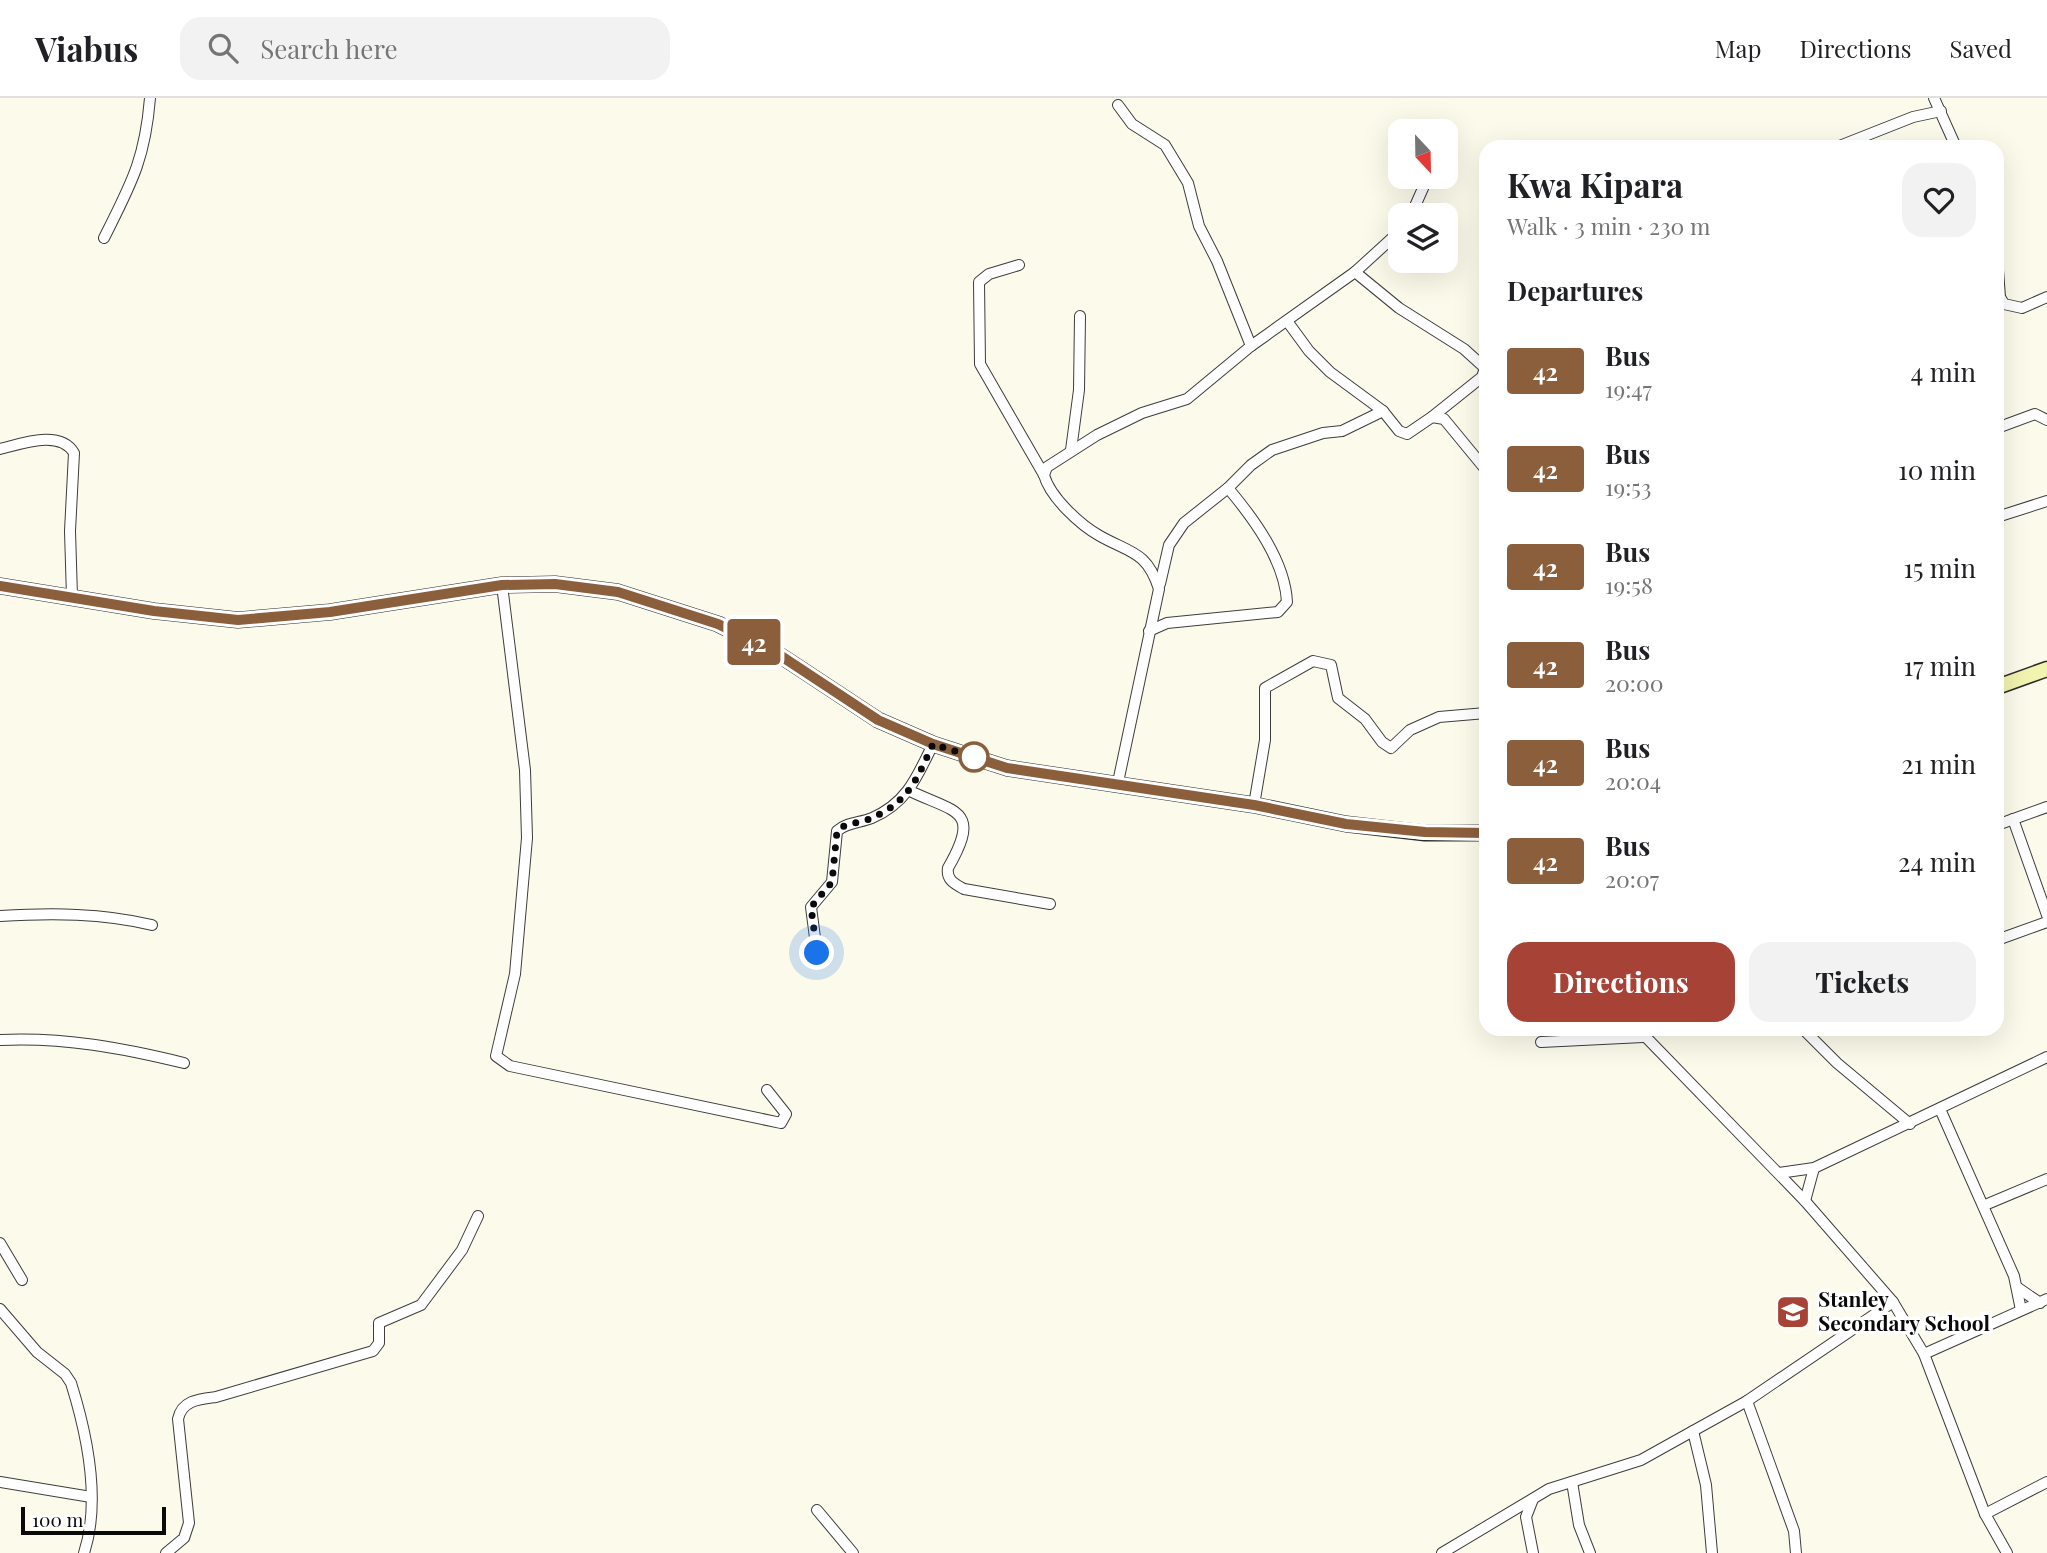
<!DOCTYPE html>
<meta charset="utf-8">
<style>
body{margin:0;font-family:"Playfair Display",serif;background:#f2f2f2;color:#202124;height:100vh;display:flex;flex-direction:column;font-size:26px;white-space:nowrap}
*{box-sizing:border-box;margin:0}
p{font-size:23px;color:#757577}
.icon{flex:none;width:38px;height:38px;fill:none;stroke:currentColor;stroke-width:2;stroke-linecap:round;stroke-linejoin:round}
.map{position:relative;flex:1;overflow:hidden}
.side{position:absolute;left:1479px;top:42px;width:525px;height:896px;display:flex;flex-direction:column;background:#fff;border-radius:21px;box-shadow:0 7px 28px #0002}
.side>*{flex:none}
.badge{padding:0 14px;border-radius:5px;font-size:24px;line-height:46px}
.needle{width:46px;rotate:158deg}
.buttons{position:absolute;left:1388px;top:21px;display:grid;gap:14px}
.buttons a{display:grid;place-items:center;width:70px;height:70px;border-radius:14px;background:#fff;box-shadow:0 7px 28px #0002;font-size:35px}
.scale{position:absolute;left:21px;bottom:18px;width:145px;box-sizing:border-box;padding-left:7px;border:4px solid #0a0a0a;border-top:0;font-size:19px;line-height:24px;white-space:nowrap;color:#0a0a0a;-webkit-text-stroke:5px #fff;paint-order:stroke}
.you{position:absolute;width:35px;height:35px;margin:-18px;border:5px solid #fff;border-radius:50%;background:#1a73e8;box-shadow:0 0 0 10px #1a73e833}
.map>.badge{position:absolute;translate:-50% -50%;box-shadow:0 0 0 4px #fff}
h2{padding:0 28px;font-size:26px;line-height:63px}
.round{display:grid;place-items:center;flex:none;width:74px;height:74px;border-radius:21px;background:#f2f2f2}
.headline{display:flex;align-items:center;justify-content:space-between;height:119px;padding:0 28px}
h1{font-size:33px;font-weight:700;line-height:52px}
.button{display:flex;gap:14px;margin-top:auto;padding:14px 28px}
.button a{flex:1;height:80px;border-radius:21px;background:#a74236;color:#fff;font-size:28px;font-weight:700;line-height:80px;text-align:center}
.button a+a{background:#f2f2f2;color:#202124}
ul{padding:0;list-style:none}
li{display:flex;align-items:center;gap:21px;height:98px;padding:0 28px}
li div{flex:1}
li b{display:block;font-size:26px}
li em{font-style:normal}
li .badge{min-width:77px;font-weight:700;text-align:center}
header{display:flex;align-items:center;gap:42px;box-sizing:border-box;height:98px;padding:0 35px;background:#fff;border-bottom:2px solid #e0e0e0}
header strong{font-size:33px}
nav{display:flex;gap:38px;margin-inline-start:auto;font-size:24px}
.search{width:490px;height:63px;background:#f2f2f2;display:flex;align-items:center;gap:18px;box-sizing:border-box;padding:0 24px;border-radius:21px;color:#757577;font-size:26px}
.map>svg:first-child{display:block}
.lines{fill:none;stroke-linecap:round;stroke-linejoin:round}
.minor-casing{stroke:#3d3d3d;stroke-width:12}
.secondary-casing{stroke:#2c2c2c;stroke-width:17}
.minor{stroke:#fff;stroke-width:10}
.secondary{stroke:#f1f4ae;stroke-width:14}
.line-casing{stroke:#fff;stroke-width:16}
.line{stroke:#8b5e3c;stroke-width:10}
.walk{stroke:#0a0a0a;stroke-width:7;stroke-dasharray:0 12.6}
.stop-dot{fill:#fff;stroke:#8b5e3c;stroke-width:3.5}
.labels{text-anchor:middle;stroke-width:7;stroke-linejoin:round;paint-order:stroke}
.poi-label{font-size:21px;font-weight:bold;fill:#0a0a0a;stroke:#fff;text-anchor:start}
</style>
<header>
<strong>Viabus</strong>
<div class="search"><svg class="icon" aria-label="search" viewBox="0 0 24 24"><circle cx="10" cy="10" r="6"/><path d="M15 15l6 6"/></svg>Search here</div>
<nav><a>Map</a><a>Directions</a><a>Saved</a></nav>
</header>
<div class="map">
<svg width="2047" height="1455" viewBox="0 0 2047 1455">
<rect width="100%" height="100%" fill="#fcfbeb"/>
<g class="lines">
<!-- minor casing -->
<g class="minor-casing">
<g id="minor">
<polyline points="1934,0 1956,49"/>
<polyline points="1118,7 1132,26 1165,47 1188,85 1199,128 1217,163 1251,248"/>
<polyline points="1837,49 1913,19 1941,13"/>
<polyline points="1411,117 1428,79"/>
<path d="M104,140C131,86 145,62 150,0"/>
<polyline points="1997,159 2000,199 2004,206 2022,210 2047,199"/>
<polyline points="1019,167 989,176 979,184 980,266 1044,377"/>
<polyline points="1355,174 1400,133"/>
<polyline points="1287,223 1309,253 1330,274 1383,313 1399,333 1407,336 1432,319 1444,321 1486,372"/>
<polyline points="1997,330 2035,316 2047,322"/>
<path d="M0,351C21,346 60,331 74,355L70,433L72,499"/>
<polyline points="1071,352 1079,292 1080,218"/>
<polyline points="1997,419 2047,403"/>
<polyline points="1160,486 1169,447 1184,425 1228,390 1251,367 1272,352 1323,335 1342,333 1383,313"/>
<polyline points="502,487 525,672 527,740 515,876 496,958 510,968 781,1025 786,1016 767,992"/>
<path d="M1149,533L1167,525L1278,514L1287,504C1285,463 1254,421 1228,390"/>
<path d="M1117,689L1159,491C1147,453 1130,455 1100,438C1080,427 1050,399 1044,377L1047,369L1097,337L1142,315L1187,301L1251,248L1355,174L1399,210L1464,251L1485,270L1482,279L1432,319"/>
<path d="M910,693C956,715 982,711 948,770C946,782 955,786 964,791L1050,806"/>
<polyline points="1254,707 1265,642 1265,590 1313,563 1331,567 1338,600 1365,621 1382,644 1391,650 1410,632 1439,619 1486,615"/>
<polyline points="2013,721 2047,817"/>
<polyline points="1997,727 2047,709"/>
<path d="M0,818C52,815 102,815 152,827"/>
<polyline points="1997,842 2047,824"/>
<path d="M817,855L811,809L832,784L837,733C847,724 860,725 872,720C907,705 917,679 933,646"/>
<polyline points="1638,931 1805,1103 1893,1204 1924,1256 1985,1416 2007,1455"/>
<polyline points="1803,931 1837,965 1910,1026"/>
<path d="M0,942C64,939 123,950 184,965"/>
<polyline points="1541,944 1643,939"/>
<polyline points="1940,1011 2014,1178 2021,1212"/>
<polyline points="1779,1075 1814,1070 2047,959"/>
<polyline points="1805,1103 1814,1070"/>
<polyline points="1985,1107 2047,1081"/>
<polyline points="0,1145 22,1182"/>
<polyline points="2018,1190 2040,1205"/>
<path d="M0,1211L37,1254L65,1276L71,1285C87,1336 101,1403 84,1455"/>
<polyline points="1924,1256 2047,1201"/>
<polyline points="1747,1303 1794,1433 1796,1455"/>
<polyline points="1693,1333 1706,1387 1712,1455"/>
<polyline points="0,1384 91,1399"/>
<polyline points="1572,1384 1579,1427 1590,1455"/>
<polyline points="817,1412 853,1455"/>
<polyline points="1985,1416 2047,1384"/>
<path d="M166,1455L184,1440L189,1425L178,1321C182,1302 200,1301 216,1299L373,1253L379,1245V1225L421,1207L462,1152L478,1118"/>
<polyline points="1442,1455 1549,1391 1641,1362 1693,1333 1747,1303 1893,1204"/>
<polyline points="1533,1455 1526,1419 1533,1401"/>
</g>
</g>
<!-- secondary casing -->
<g class="secondary-casing">
<g id="secondary">
<polyline points="0,488 154,513 238,522 330,514 502,487 555,486 618,494 718,526 775,554 878,622 933,646 1007,670 1254,707 1346,726 1425,735 1486,735"/>
<polyline points="1997,589 2047,571"/>
</g>
</g>
<!-- minor -->
<use href="#minor" class="minor"/>
<!-- secondary -->
<use href="#secondary" class="secondary"/>
</g>
<g class="lines">
<!-- line casing -->
<g class="line-casing">
<polyline id="line" points="0,488 154,513 238,522 330,514 502,487 555,486 618,494 718,526 775,554 878,622 933,646 1007,670 1254,707 1346,726 1425,734 1486,735"/>
</g>
<!-- line -->
<use href="#line" class="line"/>
<!-- walk -->
<path class="walk" d="M817,855L811,809L832,784L837,733C846,724 856,726 867,722C908,705 915,685 933,646L982,662L974,659"/>
</g>
<!-- icons -->
<defs>
<g id="school-square" transform="scale(1.75)"><rect x="-9" y="-9" width="18" height="18" rx="4" fill="#a74236" stroke="#fff"/><path d="M0-5L7-2L0 1L-7-2ZM-4 1L0 2.5L4 1V4Q0 6-4 4Z" fill="#fff"/></g>
</defs>
<g fill-rule="evenodd">
<use href="#school-square" x="1793" y="1214"/>
</g>
<!-- markers -->
<circle class="stop-dot" cx="974" cy="659" r="14"/>
<g class="labels">
<!-- poi labels -->
<g class="poi-label">
<text x="1818" y="1209">Stanley<tspan x="1818" dy="24">Secondary School</tspan></text>
</g>
</g>
</svg>
<div class="buttons">
<a><svg class="needle" viewBox="-14 -14 28 28"><path d="M0-13l5 13h-10z" fill="#e53935"/><path d="M0 13l5-13h-10z" fill="#757577"/></svg></a>
<a><svg class="icon" aria-label="layers" viewBox="0 0 24 24"><path d="M12 4l9 5-9 5-9-5zM3 14l9 5 9-5"/></svg></a>
</div>
<div class="scale">100 m</div>
<div class="you" style="left:817px;top:855px"></div>
<b class="badge" style="left:754px;top:544px;background:#8b5e3c;color:#fff">42</b>
<section class="side">
<div class="headline"><div><h1>Kwa Kipara</h1><p>Walk · 3 min · 230 m</p></div><a class="round"><svg class="icon" aria-label="heart" viewBox="0 0 24 24"><path d="M12 20l-8-8c-3-5 5-10 8-4 3-6 11-1 8 4z"/></svg></a></div>
<h2>Departures</h2>
<ul>
<li><span class="badge" style="background:#8b5e3c;color:#fff">42</span><div><b>Bus</b><p>19:47</p></div><em>4 min</em></li>
<li><span class="badge" style="background:#8b5e3c;color:#fff">42</span><div><b>Bus</b><p>19:53</p></div><em>10 min</em></li>
<li><span class="badge" style="background:#8b5e3c;color:#fff">42</span><div><b>Bus</b><p>19:58</p></div><em>15 min</em></li>
<li><span class="badge" style="background:#8b5e3c;color:#fff">42</span><div><b>Bus</b><p>20:00</p></div><em>17 min</em></li>
<li><span class="badge" style="background:#8b5e3c;color:#fff">42</span><div><b>Bus</b><p>20:04</p></div><em>21 min</em></li>
<li><span class="badge" style="background:#8b5e3c;color:#fff">42</span><div><b>Bus</b><p>20:07</p></div><em>24 min</em></li>
</ul>
<div class="button"><a>Directions</a><a>Tickets</a></div>
</section>
</div>
